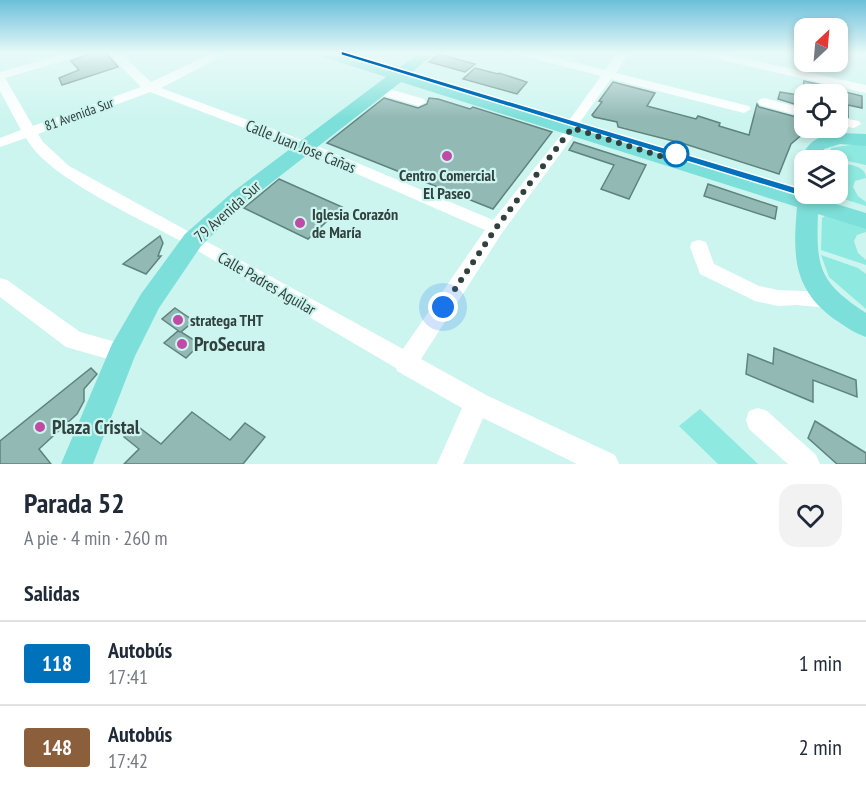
<!DOCTYPE html>
<html lang="es">
<meta charset="utf-8">
<style>
body{margin:0;font-family:"PT Sans Narrow",sans-serif;background:#f2f2f3;color:#1f2937;height:100vh;display:flex;flex-direction:column;font-size:22px;white-space:nowrap}
*{box-sizing:border-box;margin:0}
p{font-size:20px;color:#747a83}
.icon{flex:none;width:33px;height:33px;fill:none;stroke:currentColor;stroke-width:2;stroke-linecap:round;stroke-linejoin:round}
.map{position:relative;height:464px;overflow:hidden}
.drawer{display:flex;flex-direction:column;background:#fff;flex:1}
.drawer>*{flex:none}
.badge{padding:0 12px;border-radius:4px;font-size:21px;line-height:39px}
.needle{width:39px;rotate:26deg}
.buttons{position:absolute;left:794px;top:18px;display:grid;gap:12px}
.buttons a{display:grid;place-items:center;width:54px;height:54px;border-radius:12px;background:#fff;box-shadow:0 3px 9px #0003;font-size:30px}
.you{position:absolute;width:30px;height:30px;margin:-15px;border:4px solid #fff;border-radius:50%;background:#1a73e8;box-shadow:0 0 0 9px #1a73e833}
.map>.badge{position:absolute;translate:-50% -50%;box-shadow:0 0 0 3px #fff}
h2{padding:0 24px;font-size:22px;line-height:54px}
.round{display:grid;place-items:center;flex:none;width:63px;height:63px;border-radius:18px;background:#f2f2f3}
.summary{display:flex;align-items:center;justify-content:space-between;height:102px;padding:0 24px}
h1{font-size:28px;font-weight:700;line-height:45px}
ul{padding:0;list-style:none}
li{display:flex;align-items:center;gap:18px;height:84px;padding:0 24px;border-top:2px solid #e0e1e3}
li div{flex:1}
li b{display:block;font-size:22px}
li em{font-style:normal}
li .badge{min-width:66px;font-weight:700;text-align:center}
.map>svg:first-child{display:block}
.green{fill:#8ee9e0}
.building{fill:#93b9b5;stroke:#5f837f;stroke-width:1.5}
.lines{fill:none;stroke-linecap:round;stroke-linejoin:round}
.minor{fill:#fff;fill-rule:evenodd}
.major{fill:#7ddfd9;fill-rule:evenodd}
.line{fill:#0072bc;stroke:#fff;stroke-width:1.5}
.walk{stroke:#31413f;stroke-width:6;stroke-dasharray:0 10.8}
.stop-dot{fill:#fff;stroke:#0072bc;stroke-width:3}
.poi-dot{fill:#bf4ba4;stroke:#cdf5f0;stroke-width:2}
.labels{text-anchor:middle;stroke-width:4.5;stroke-linejoin:round;paint-order:stroke}
.far-street-label{font-size:14px;fill:#31413f;stroke:#cdf5f0}
.street-label{font-size:16px;fill:#31413f;stroke:#cdf5f0}
.poi-label{font-size:16px;font-weight:bold;fill:#31413f;stroke:#cdf5f0;text-anchor:start}
.near-poi-label{font-size:20px;font-weight:bold;fill:#31413f;stroke:#cdf5f0;text-anchor:start}
</style>
<div class="map">
<svg width="866" height="464" viewBox="0 0 866 464">
<rect width="100%" height="100%" fill="#cdf5f0"/>
<!-- green -->
<g class="green">
<polygon points="856,144 866,145 866,165 829,157 831,148"/>
<path d="M837,162C848,165 866,165 866,178L855,181L853,187L858,196L866,202V206L828,194H837Z"/>
<polygon points="825,216 866,228 866,232 857,235 854,241 858,253 866,260 866,265 821,250 822,218"/>
<polygon points="821,255 858,268 866,274 866,309 829,277"/>
<polygon points="700,409 758,464 718,464 679,426"/>
</g>
<!-- building -->
<g class="building">
<polygon points="90,53 106,53 118,67 62,85 59,78 79,70 71,61"/>
<polygon points="439,54 475,64 465,72 429,62"/>
<polygon points="475,68 498,74 499,73 527,82 517,94 463,79"/>
<polygon points="804,81 836,88 836,94 802,94"/>
<polygon points="613,82 655,93 647,106 696,119 698,116 720,123 719,126 749,135 757,104 759,107 804,119 804,133 791,144 779,174 685,144 618,127 617,122 594,117 592,115 602,102 599,101"/>
<polygon points="837,90 862,96 862,108 848,105 848,117 837,115"/>
<polygon points="780,92 804,96 804,107 778,99"/>
<polygon points="384,98 418,108 427,104 429,98 438,99 470,109 473,107 552,132 493,209 327,143"/>
<polygon points="574,142 646,165 629,199 601,189 614,165 569,150"/>
<polygon points="279,179 342,207 308,239 244,208"/>
<polygon points="708,184 777,207 775,219 704,196"/>
<polygon points="160,236 163,243 158,256 161,256 146,274 123,264"/>
<polygon points="175,308 194,321 181,332 200,344 186,358 164,343 178,331 180,332 162,319"/>
<polygon points="774,348 856,380 857,397 813,380 813,402 746,374 748,354 773,364"/>
<polygon points="91,368 97,374 84,389 84,401 77,414 39,449 51,464 0,464 0,441"/>
<polygon points="192,412 230,440 245,423 265,437 243,464 124,464 139,449 124,437 136,425 161,444"/>
<polygon points="815,421 866,453 866,464 837,464 808,438"/>
</g>
<g class="lines">
<!-- minor -->
<g class="minor">
<path d="M67,53H85L83,55L5,78L33,126L141,87L108,53H121L151,82L213,53H228L161,88L310,143L493,220L570,124L568,122L601,76L520,55L518,53H537L605,70L617,53H629L616,73L749,106L751,109L744,113L611,79L577,126L579,128L577,131L502,233L421,359L486,395L615,455L619,464H577L483,418L463,464H437L462,408L397,371L396,368C326,327 257,286 188,245C146,221 48,179 26,138L0,147V138L21,130L0,91V72ZM150,92L300,149L485,230L403,349L69,166L43,142L38,134Z"/>
<polygon points="698,53 719,53 866,85 866,93 704,56"/>
<polygon points="852,53 866,53 866,57 854,55"/>
<polygon points="379,86 424,99 426,102 419,106 374,93 373,90"/>
<polygon points="765,98 804,109 804,117 760,105 758,102 760,99"/>
<polygon points="837,117 859,121 861,124 854,128 837,125"/>
<polygon points="699,240 706,242 714,264 759,286 778,290 828,292 835,294 838,300 835,306 828,308 797,305 778,306 755,301 700,274 690,247 692,242"/>
<polygon points="0,278 7,280 80,332 130,346 133,353 130,360 122,363 66,347 0,297"/>
<polygon points="758,408 767,411 816,455 820,464 788,464 749,429 746,420 749,411"/>
</g>
<!-- major -->
<g class="major">
<path d="M318,53H340L396,70L419,53H435L410,74L866,213V229L818,214C816,268 819,282 866,313V337C854,333 845,326 834,319C792,288 793,254 797,207L401,82L248,201L201,246L159,308L135,356L93,464H61L112,344L141,294L185,234L234,191L386,77L320,56Z"/>
<path d="M840,133L866,134V146L840,144L824,149L820,160H804V164L801,160C807,140 821,135 840,133Z"/>
</g>
</g>
<!-- sky -->
<linearGradient id="sky" x2="0" y2="1"><stop stop-color="#6bbfda"/><stop offset="0.45" stop-color="#e8faf8"/><stop offset="1" stop-color="#e8faf8" stop-opacity="0"/></linearGradient>
<rect width="866" height="118" fill="url(#sky)"/>
<!-- line -->
<polygon class="line" points="341,51 808,191 809,193 808,196 800,196 341,55"/>
<g class="lines">
<!-- walk -->
<polyline class="walk" points="443,307 496,228 572,128 679,162 676,154"/>
</g>
<!-- markers -->
<circle class="stop-dot" cx="676" cy="154" r="12"/>
<g class="poi-dot">
<circle cx="447" cy="156" r="6"/>
<circle cx="300" cy="223" r="6"/>
<circle cx="178" cy="320" r="6"/>
<circle cx="182" cy="344" r="6"/>
<circle cx="40" cy="427" r="6"/>
</g>
<g class="labels">
<!-- far-street labels -->
<g class="far-street-label">
<text transform="translate(79 114) rotate(-20)" y="5">81 Avenida Sur</text>
</g>
<!-- street labels -->
<g class="street-label">
<text transform="translate(301 146) rotate(22)" y="6">Calle Juan Jose Cañas</text>
<text transform="translate(227 211) rotate(-42)" y="6">79 Avenida Sur</text>
<text transform="translate(267 283) rotate(30)" y="6">Calle Padres Aguilar</text>
</g>
<!-- poi labels -->
<g class="poi-label">
<text x="447" y="181" text-anchor="middle">Centro Comercial<tspan x="447" dy="18">El Paseo</tspan></text>
<text x="312" y="220">Iglesia Corazón<tspan x="312" dy="18">de María</tspan></text>
<text x="190" y="326">stratega THT</text>
</g>
<!-- near-poi labels -->
<g class="near-poi-label">
<text x="194" y="351">ProSecura</text>
<text x="52" y="434">Plaza Cristal</text>
</g>
</g>
</svg>
<div class="buttons">
<a><svg class="needle" viewBox="-14 -14 28 28"><path d="M0-13l5 13h-10z" fill="#e53935"/><path d="M0 13l5-13h-10z" fill="#747a83"/></svg></a>
<a><svg class="icon" aria-label="locate" viewBox="0 0 24 24"><circle cx="12" cy="12" r="6"/><path d="M12 2v4M12 18v4M2 12h4M18 12h4"/></svg></a>
<a><svg class="icon" aria-label="layers" viewBox="0 0 24 24"><path d="M12 4l9 5-9 5-9-5zM3 14l9 5 9-5"/></svg></a>
</div>
<div class="you" style="left:443px;top:307px"></div>
</div>
<section class="drawer">
<div class="summary"><div><h1>Parada 52</h1><p>A pie · 4 min · 260 m</p></div><a class="round"><svg class="icon" aria-label="heart" viewBox="0 0 24 24"><path d="M12 20l-8-8c-3-5 5-10 8-4 3-6 11-1 8 4z"/></svg></a></div>
<h2>Salidas</h2>
<ul>
<li><span class="badge" style="background:#0072bc;color:#fff">118</span><div><b>Autobús</b><p>17:41</p></div><em>1 min</em></li>
<li><span class="badge" style="background:#8b5e3c;color:#fff">148</span><div><b>Autobús</b><p>17:42</p></div><em>2 min</em></li>
</ul>
</section>
